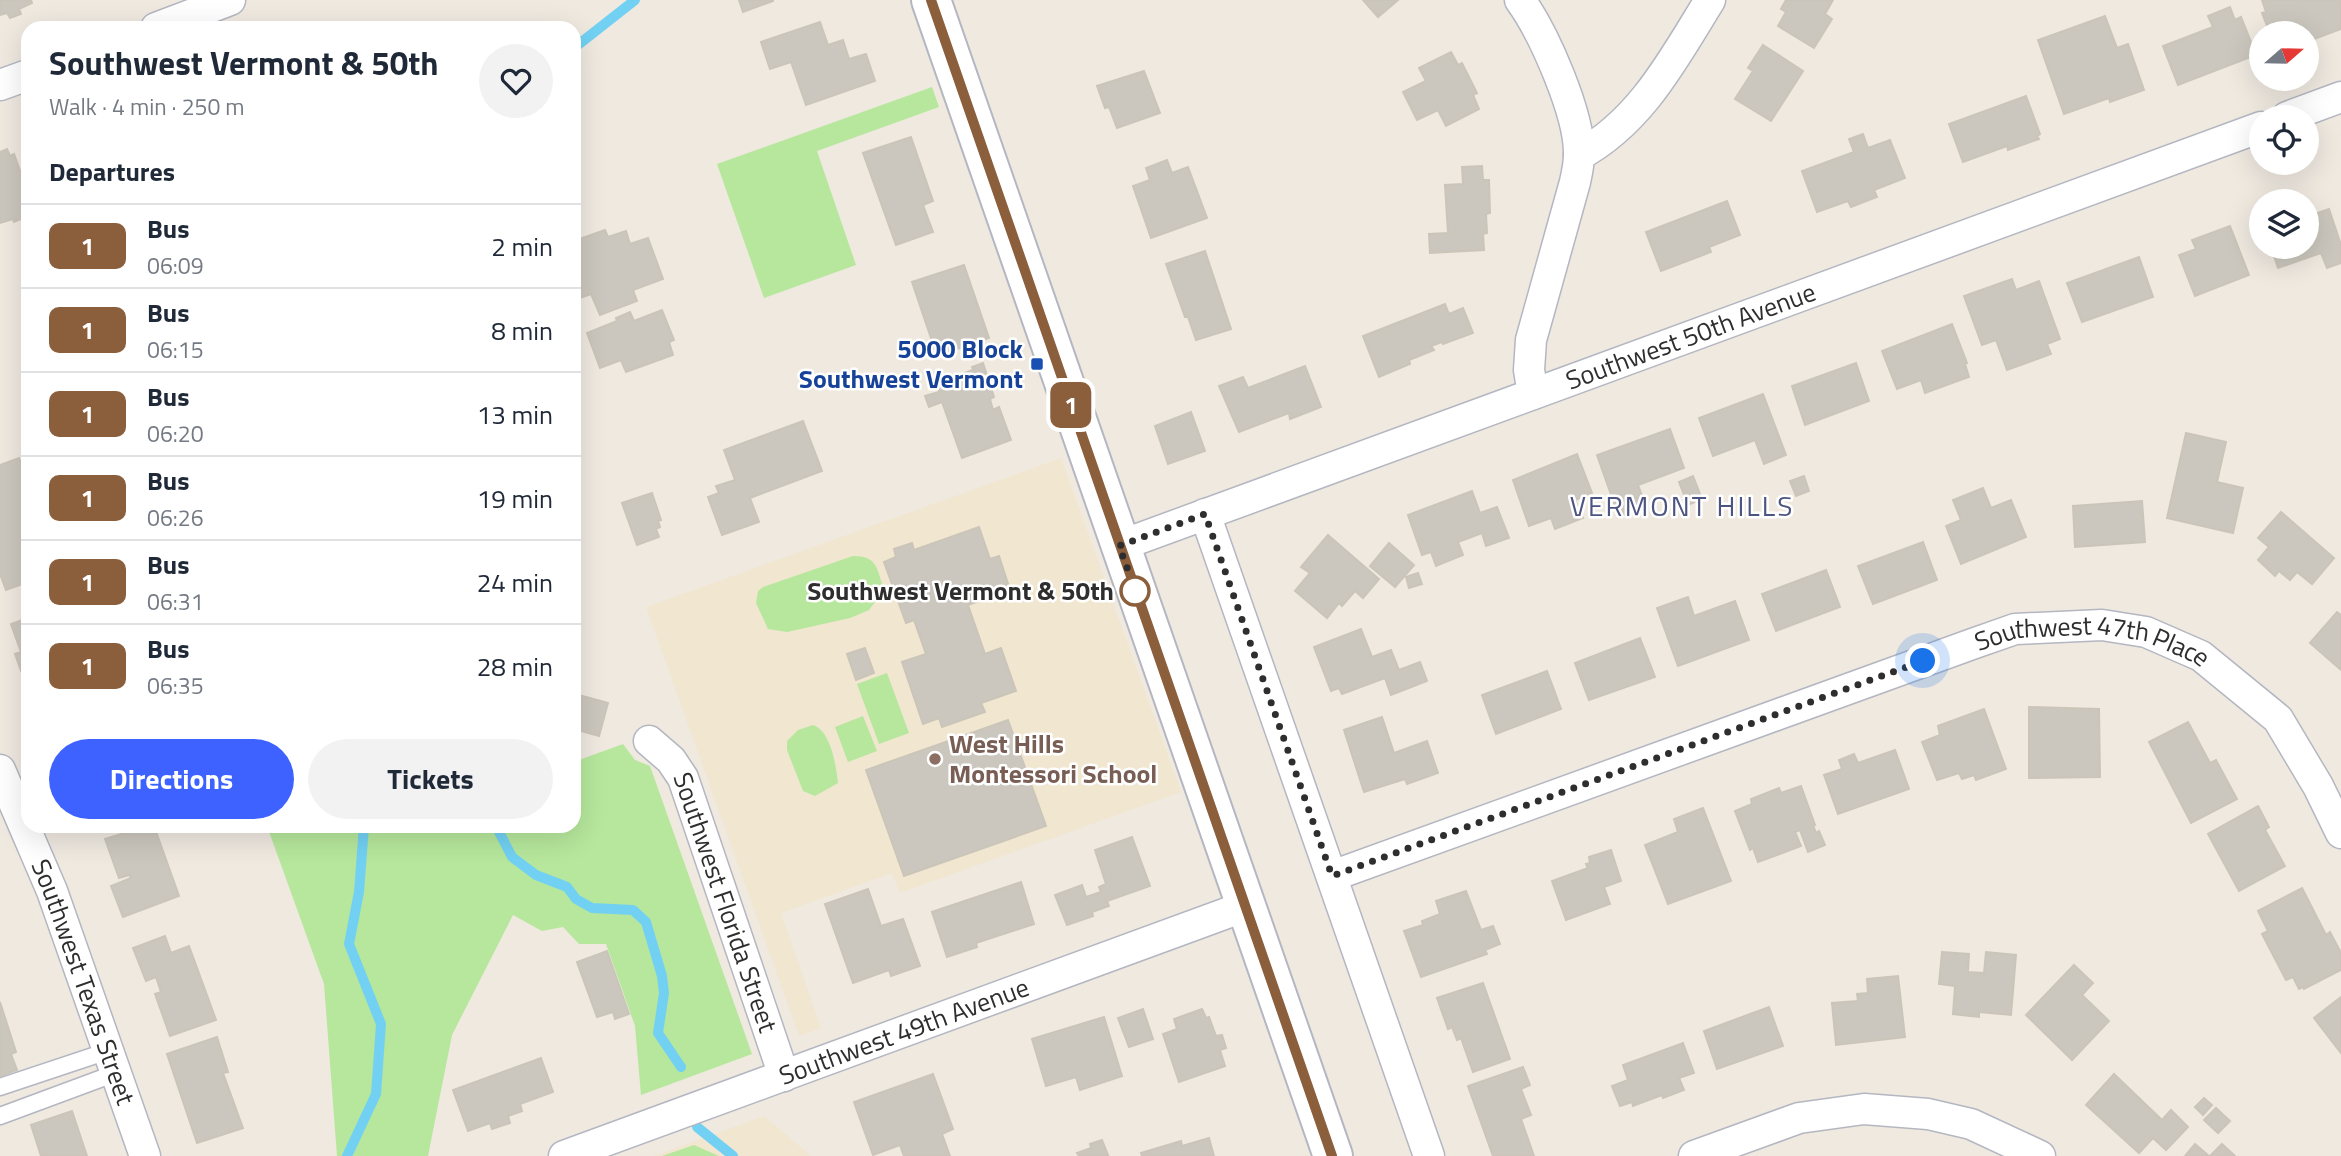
<!DOCTYPE html>
<meta charset="utf-8">
<style>
body{margin:0;font-family:"Titillium Web",sans-serif;background:#f2f2f3;color:#1f2937;height:100vh;display:flex;flex-direction:column;font-size:26px;white-space:nowrap}
*{box-sizing:border-box;margin:0}
p{font-size:23px;color:#747a83}
.icon{flex:none;width:38px;height:38px;fill:none;stroke:currentColor;stroke-width:2;stroke-linecap:round;stroke-linejoin:round}
.map{position:relative;flex:1;overflow:hidden}
.details{position:absolute;left:21px;top:21px;width:560px;height:812px;display:flex;flex-direction:column;background:#fff;border-radius:21px;box-shadow:0 7px 28px #0002}
.details>*{flex:none}
.badge{padding:0 14px;border-radius:10px;font-size:24px;line-height:46px}
.needle{width:46px;rotate:70deg}
.buttons{position:absolute;left:2249px;top:21px;display:grid;gap:14px}
.buttons a{display:grid;place-items:center;width:70px;height:70px;border-radius:50%;background:#fff;box-shadow:0 7px 28px #0002;font-size:35px}
.you{position:absolute;width:35px;height:35px;margin:-18px;border:5px solid #fff;border-radius:50%;background:#1a73e8;box-shadow:0 0 0 10px #1a73e833}
.map>.badge{position:absolute;translate:-50% -50%;box-shadow:0 0 0 4px #fff}
h2{padding:0 28px;font-size:26px;line-height:63px}
.round{display:grid;place-items:center;flex:none;width:74px;height:74px;border-radius:37px;background:#f2f2f3}
.overview{display:flex;align-items:center;justify-content:space-between;height:119px;padding:0 28px}
h1{font-size:33px;font-weight:700;line-height:52px}
.cta{display:flex;gap:14px;margin-top:auto;padding:14px 28px}
.cta a{flex:1;height:80px;border-radius:42px;background:#3e62ff;color:#fff;font-size:28px;font-weight:700;line-height:80px;text-align:center}
.cta a+a{background:#f2f2f3;color:#1f2937}
ul{padding:0;list-style:none}
li{display:flex;align-items:center;gap:21px;height:84px;padding:0 28px;border-top:2px solid #e0e1e3}
li div{flex:1}
li b{display:block;font-size:26px}
li em{font-style:normal}
li .badge{min-width:77px;font-weight:700;text-align:center}
.map>svg:first-child{display:block}
.education{fill:#f1e6d0}
.green{fill:#b6e79c}
.lines{fill:none;stroke-linecap:round;stroke-linejoin:round}
.stream{stroke:#72d1f3;stroke-width:10}
.building{fill:#cbc7be;stroke:#cbc5b9;stroke-width:2}
.service-casing{stroke:#b4b7c1;stroke-width:19}
.minor-casing{stroke:#b4b7c1;stroke-width:33}
.secondary-casing{stroke:#b4b7c1;stroke-width:42}
.service{stroke:#fff;stroke-width:16}
.minor{stroke:#fff;stroke-width:30}
.secondary{stroke:#fff;stroke-width:38}
.line-casing{stroke:#fff;stroke-width:16}
.line{stroke:#8b5e3c;stroke-width:10}
.walk{stroke:#2e2e2e;stroke-width:7;stroke-dasharray:0 12.6}
.transit-dot{fill:#1a4fb4;stroke:#fff;stroke-width:2.5}
.stop-dot{fill:#fff;stroke:#8b5e3c;stroke-width:3.5}
.education-dot{fill:#8d6e63;stroke:#fff;stroke-width:2.5}
.labels{text-anchor:middle;stroke-width:5;stroke-linejoin:round;paint-order:stroke}
.street-label{font-size:26px;fill:#2e2e2e;stroke:#fff}
.transit-label{font-size:26px;font-weight:bold;fill:#164399;stroke:#fff;text-anchor:end}
.stop-label{font-size:26px;font-weight:bold;fill:#2e2e2e;stroke:#fff;text-anchor:end}
.education-label{font-size:26px;font-weight:bold;fill:#785e54;stroke:#fff;text-anchor:start}
.neighbourhood-label{font-size:28px;letter-spacing:2px;fill:#4c5581;stroke:#fff}
</style>
<div class="map">
<svg width="2341" height="1156" viewBox="0 0 2341 1156">
<rect width="100%" height="100%" fill="#efe9e0"/>
<!-- education -->
<g class="education">
<polygon points="1061,458 1181,792 900,893 892,873 781,913 821,1028 799,1036 646,607"/>
<polygon points="764,1116 811,1156 654,1156"/>
</g>
<!-- green -->
<g class="green">
<polygon points="932,87 939,107 817,151 856,265 764,298 717,164"/>
<path d="M853,556C878,556 876,568 884,589L869,610L850,618L787,632L768,629L756,603L758,591L763,587Z"/>
<polygon points="887,673 909,733 879,744 857,684"/>
<polygon points="863,716 877,751 848,762 835,727"/>
<path d="M813,725C831,731 836,766 838,783L815,796L803,791L787,750V741L798,730Z"/>
<polygon points="623,744 635,760 650,766 752,1054 641,1095 635,1026 606,944 579,944 563,927 542,931 513,915 452,1035 428,1156 337,1156 324,984 267,826 574,826 574,754 579,760"/>
<polygon points="694,1145 719,1156 662,1156"/>
</g>
<g class="lines">
<!-- stream -->
<g class="stream">
<polyline points="574,48 635,0"/>
<polyline points="496,826 512,857 536,875 567,887 576,899 592,908 633,910 646,922 662,976 664,993 658,1033 681,1067"/>
<polyline points="697,1127 733,1156"/>
<polyline points="347,1156 376,1094 381,1024 349,944 359,892 364,826"/>
</g>
</g>
<!-- building -->
<g class="building">
<polygon points="0,0 31,0 32,3 19,9 21,14 10,18 7,13 0,15"/>
<polygon points="739,0 773,0 773,1 743,12"/>
<polygon points="1363,0 1398,0 1378,17"/>
<polygon points="1786,0 1833,0 1825,14 1832,19 1814,48 1778,26 1786,12 1781,9"/>
<polygon points="2262,0 2341,0 2341,29 2306,42 2306,33 2270,33 2262,13 2266,12"/>
<polygon points="2230,7 2235,20 2241,17 2256,55 2178,85 2163,46 2213,27 2208,16"/>
<polygon points="2105,16 2117,48 2128,44 2144,90 2110,102 2109,98 2064,114 2038,40"/>
<polygon points="820,22 828,45 843,40 849,59 866,54 875,81 806,105 791,62 770,69 761,42"/>
<polygon points="1763,45 1803,71 1771,121 1735,99 1753,71 1748,68"/>
<polygon points="1451,52 1458,65 1462,63 1477,93 1473,95 1479,109 1446,126 1438,110 1417,120 1403,92 1426,81 1419,68"/>
<polygon points="1144,71 1160,113 1117,128 1109,107 1105,108 1097,86"/>
<polygon points="2026,96 2040,134 2037,136 2039,139 2008,150 2007,146 1963,162 1949,124"/>
<polygon points="1863,134 1868,148 1890,140 1905,178 1874,190 1877,197 1851,207 1848,201 1817,212 1802,171 1854,152 1849,139"/>
<polygon points="911,137 933,201 923,205 933,232 896,245 863,153"/>
<polygon points="7,149 10,156 14,154 28,193 28,216 14,222 13,219 0,223 0,152"/>
<polygon points="1167,160 1172,173 1188,167 1207,218 1151,238 1133,186 1150,180 1146,168"/>
<polygon points="1482,166 1483,180 1489,180 1490,213 1486,214 1487,233 1483,234 1484,250 1430,253 1429,234 1448,233 1445,185 1463,184 1462,167"/>
<polygon points="1727,201 1740,235 1709,247 1711,252 1661,271 1646,232"/>
<polygon points="2329,209 2341,245 2341,263 2327,268 2321,253 2278,268 2271,247 2306,247 2306,217"/>
<polygon points="2230,226 2249,275 2195,296 2179,255 2196,249 2192,240"/>
<polygon points="605,230 608,237 626,231 630,244 648,238 663,279 633,290 637,301 600,315 591,294 580,298 574,282 574,257 577,256 574,241"/>
<polygon points="1205,251 1231,329 1196,340 1188,317 1185,317 1166,264"/>
<polygon points="2139,257 2153,297 2082,322 2067,283"/>
<polygon points="964,265 989,338 937,356 912,282"/>
<polygon points="2012,279 2016,290 2039,281 2060,339 2047,344 2051,354 2007,370 1996,340 1982,345 1964,296"/>
<polygon points="1445,304 1449,314 1463,308 1473,333 1443,344 1442,342 1431,346 1434,350 1409,360 1410,364 1379,377 1363,336"/>
<polygon points="662,310 674,340 669,342 673,355 626,372 621,360 600,368 587,333 617,321 616,318 630,312 634,321"/>
<polygon points="1952,324 1967,363 1965,364 1969,377 1925,393 1921,380 1897,389 1882,351"/>
<polygon points="983,363 994,397 990,399 993,410 999,407 1011,440 962,458 942,402 929,407 925,396 939,392 937,383 973,370 972,367"/>
<polygon points="1856,363 1869,401 1805,425 1792,386"/>
<polygon points="1305,366 1321,407 1290,419 1289,413 1239,432 1219,386 1243,377 1248,388"/>
<polygon points="1763,394 1786,455 1764,464 1755,440 1713,456 1699,418"/>
<polygon points="1191,412 1205,451 1168,464 1155,426"/>
<polygon points="803,421 822,471 750,498 759,522 722,535 708,497 719,493 716,486 735,480 724,450"/>
<polygon points="1670,429 1684,468 1638,485 1646,506 1619,517 1597,455"/>
<polygon points="2186,433 2226,442 2217,482 2243,488 2233,533 2167,518"/>
<polygon points="1577,454 1592,493 1575,500 1583,518 1555,529 1551,518 1529,526 1513,480"/>
<polygon points="19,458 20,461 28,459 28,473 25,474 28,482 28,582 6,590 0,574 0,465"/>
<polygon points="1693,476 1702,499 1688,505 1679,482"/>
<polygon points="1804,476 1809,491 1796,496 1790,481"/>
<polygon points="1983,488 1991,508 2011,500 2026,537 1961,564 1946,526 1961,520 1953,500"/>
<polygon points="1472,491 1480,513 1497,507 1509,538 1486,546 1482,533 1458,542 1463,555 1436,566 1431,552 1422,555 1408,515"/>
<polygon points="652,493 661,520 658,521 660,527 656,529 659,537 637,545 622,503"/>
<polygon points="2142,501 2145,542 2075,547 2073,506"/>
<polygon points="2281,512 2334,558 2312,584 2297,572 2290,580 2279,571 2275,576 2258,560 2269,547 2258,538"/>
<polygon points="979,527 990,559 999,556 1010,590 968,605 985,654 1001,648 1016,691 981,703 985,712 942,727 939,718 923,724 902,662 926,654 914,620 906,623 884,562 896,557 894,549 912,543 914,550"/>
<polygon points="1328,535 1379,579 1363,598 1355,591 1342,606 1339,603 1327,618 1295,591 1310,573 1301,567"/>
<polygon points="1923,542 1937,580 1873,604 1858,566"/>
<polygon points="1389,543 1414,565 1395,587 1370,566"/>
<polygon points="1826,570 1840,607 1776,631 1762,594"/>
<polygon points="1418,573 1422,584 1409,588 1406,577"/>
<polygon points="1688,597 1694,616 1735,601 1749,640 1678,666 1657,608"/>
<polygon points="2337,612 2341,615 2341,670 2310,643"/>
<polygon points="28,618 28,668 21,671 15,654 21,652 11,624"/>
<polygon points="1361,629 1372,657 1391,650 1399,670 1420,662 1427,681 1391,695 1385,678 1342,694 1339,688 1331,691 1314,647"/>
<polygon points="1640,638 1655,677 1589,700 1575,663"/>
<polygon points="865,648 874,673 856,680 847,654"/>
<polygon points="1547,671 1561,709 1496,734 1482,695"/>
<polygon points="575,694 608,703 599,736 574,729"/>
<polygon points="2029,707 2099,709 2100,777 2029,778"/>
<polygon points="1984,709 2006,769 1976,780 1974,775 1962,779 1959,773 1937,780 1922,742 1940,735 1938,726"/>
<polygon points="1382,717 1394,753 1427,741 1438,773 1407,784 1405,779 1364,792 1344,730"/>
<polygon points="1008,720 1046,826 904,876 866,770"/>
<polygon points="2188,722 2210,763 2216,760 2237,799 2191,823 2149,742"/>
<polygon points="1895,750 1909,789 1838,814 1824,775 1842,769 1839,760 1854,754 1858,763"/>
<polygon points="1801,786 1815,825 1813,825 1816,833 1819,831 1825,845 1808,852 1800,830 1795,832 1801,846 1758,862 1753,848 1750,850 1735,811 1752,804 1751,799 1779,788 1781,793"/>
<polygon points="2258,806 2269,827 2265,830 2285,866 2239,891 2208,834"/>
<polygon points="1703,808 1731,881 1668,904 1645,845 1678,832 1674,819"/>
<polygon points="148,826 154,826 179,896 123,917 111,886 131,878 129,875 119,878 105,839"/>
<polygon points="1132,837 1150,886 1107,901 1109,906 1092,912 1093,916 1067,925 1055,895 1082,885 1086,897 1101,892 1099,887 1106,884 1095,850"/>
<polygon points="1611,850 1621,881 1604,887 1610,904 1566,920 1552,881 1588,868 1586,864 1590,863 1589,857"/>
<polygon points="1021,882 1034,924 976,943 977,947 947,957 932,912"/>
<polygon points="2302,888 2326,935 2330,932 2341,953 2341,970 2304,989 2303,987 2299,989 2293,977 2286,980 2262,934 2268,931 2258,911"/>
<polygon points="868,889 881,926 903,919 920,966 891,976 889,970 853,983 825,904"/>
<polygon points="1466,891 1481,930 1493,926 1500,944 1485,950 1487,954 1421,977 1404,931 1423,925 1422,921 1440,914 1436,901"/>
<polygon points="165,936 171,953 189,946 216,1020 170,1036 155,994 161,992 156,977 146,981 133,948"/>
<polygon points="607,951 629,1014 615,1019 613,1012 597,1017 577,962"/>
<polygon points="1942,952 1969,954 1968,972 1984,973 1986,952 2016,955 2011,1015 1979,1012 1979,1017 1953,1014 1955,986 1939,984"/>
<polygon points="2074,965 2093,983 2082,995 2109,1021 2072,1060 2026,1015"/>
<polygon points="1898,976 1905,1037 1836,1045 1832,1003 1858,1001 1857,994 1868,993 1867,979"/>
<polygon points="1483,983 1510,1059 1473,1072 1461,1038 1457,1040 1452,1027 1448,1029 1437,998"/>
<polygon points="2341,997 2341,1053 2314,1018"/>
<polygon points="0,1002 16,1052 11,1054 17,1070 0,1076"/>
<polygon points="1769,1007 1783,1046 1717,1069 1704,1031"/>
<polygon points="1143,1009 1153,1039 1129,1047 1118,1018"/>
<polygon points="1202,1009 1206,1018 1209,1017 1216,1036 1222,1035 1226,1048 1220,1050 1225,1066 1179,1082 1163,1034 1177,1029 1174,1019"/>
<polygon points="1104,1017 1122,1076 1080,1090 1076,1077 1046,1086 1032,1039"/>
<polygon points="217,1037 228,1072 223,1073 243,1128 197,1143 167,1054"/>
<polygon points="1683,1043 1694,1073 1679,1078 1684,1090 1663,1098 1662,1095 1633,1106 1632,1102 1620,1106 1612,1086 1628,1080 1623,1065"/>
<polygon points="541,1058 553,1092 520,1104 522,1111 508,1116 510,1123 492,1129 490,1123 468,1131 453,1090"/>
<polygon points="1523,1067 1530,1085 1521,1089 1531,1115 1521,1119 1534,1156 1493,1156 1468,1086"/>
<polygon points="933,1074 953,1129 942,1134 950,1156 904,1156 900,1145 873,1155 854,1102"/>
<polygon points="2114,1074 2162,1120 2171,1110 2188,1127 2166,1150 2153,1138 2139,1153 2086,1105"/>
<polygon points="2204,1098 2212,1105 2203,1115 2195,1107"/>
<polygon points="2216,1108 2230,1121 2218,1133 2204,1120"/>
<polygon points="72,1111 87,1156 41,1156 31,1125"/>
<polygon points="1209,1138 1214,1156 1142,1156 1141,1153 1181,1141 1182,1146"/>
<polygon points="1102,1140 1108,1155 1079,1156 1077,1153 1091,1148 1090,1144"/>
<polygon points="2195,1144 2209,1156 2185,1156"/>
<polygon points="2222,1144 2235,1156 2210,1156"/>
</g>
<g class="lines">
<!-- service casing -->
<g class="service-casing">
<g id="service">
<polyline points="0,1087 108,1051"/>
<polyline points="0,1116 116,1073"/>
</g>
</g>
<!-- minor casing -->
<g class="minor-casing">
<g id="minor">
<path d="M1520,0C1544,33 1580,115 1579,155C1579,164 1577,173 1575,182L1531,340L1529,370L1533,394"/>
<polyline points="156,28 230,0"/>
<polyline points="0,85 28,75"/>
<polyline points="2287,117 2341,97"/>
<path d="M1579,155C1641,122 1674,58 1710,0"/>
<polyline points="1205,514 1429,1156"/>
<path id="s1" d="M1119,546L2261,127"/>
<path id="s2" d="M649,741L671,760L683,778L784,1076"/>
<path id="s3" d="M0,770L52,891L145,1156"/>
<path id="s4" d="M1332,876L1975,643L2015,629L2102,625L2146,632L2201,656L2278,719L2318,786L2341,833"/>
<path id="s5" d="M564,1156L1246,906"/>
<polyline points="1694,1156 1799,1118 1864,1109 1928,1114 1971,1124 2040,1156"/>
</g>
</g>
<!-- secondary casing -->
<g class="secondary-casing">
<polyline id="secondary" points="931,0 1333,1156"/>
</g>
<!-- service -->
<use href="#service" class="service"/>
<!-- minor -->
<use href="#minor" class="minor"/>
<!-- secondary -->
<use href="#secondary" class="secondary"/>
</g>
<g class="lines">
<!-- line casing -->
<g class="line-casing">
<polyline id="line" points="931,0 1332,1156"/>
</g>
<!-- line -->
<use href="#line" class="line"/>
<!-- walk -->
<polyline class="walk" points="1135,591 1138,597 1119,546 1205,514 1332,876 1923,661"/>
</g>
<!-- markers -->
<rect class="transit-dot" x="1030" y="357" width="14" height="14" rx="3.5"/>
<circle class="stop-dot" cx="1135" cy="591" r="14"/>
<circle class="education-dot" cx="935" cy="759" r="7"/>
<g class="labels">
<!-- street labels -->
<g class="street-label">
<text dy="9" stroke="none"><textPath href="#s1" startOffset="609">Southwest 50th Avenue</textPath></text>
<text dy="9" stroke="none"><textPath href="#s4" startOffset="805">Southwest 47th Place</textPath></text>
<text dy="9" stroke="none"><textPath href="#s2" startOffset="182">Southwest Florida Street</textPath></text>
<text dy="9" stroke="none"><textPath href="#s3" startOffset="228">Southwest Texas Street</textPath></text>
<text dy="9" stroke="none"><textPath href="#s5" startOffset="362">Southwest 49th Avenue</textPath></text>
</g>
<!-- transit labels -->
<g class="transit-label">
<text x="1023" y="358">5000 Block<tspan x="1023" dy="30">Southwest Vermont</tspan></text>
</g>
<!-- stop labels -->
<g class="stop-label">
<text x="1114" y="600">Southwest Vermont &amp; 50th</text>
</g>
<!-- education labels -->
<g class="education-label">
<text x="949" y="753">West Hills<tspan x="949" dy="30">Montessori School</tspan></text>
</g>
<!-- neighbourhood labels -->
<g class="neighbourhood-label">
<text x="1682" y="516">VERMONT HILLS</text>
</g>
</g>
</svg>
<div class="buttons">
<a><svg class="needle" viewBox="-14 -14 28 28"><path d="M0-13l5 13h-10z" fill="#e53935"/><path d="M0 13l5-13h-10z" fill="#747a83"/></svg></a>
<a><svg class="icon" aria-label="locate" viewBox="0 0 24 24"><circle cx="12" cy="12" r="6"/><path d="M12 2v4M12 18v4M2 12h4M18 12h4"/></svg></a>
<a><svg class="icon" aria-label="layers" viewBox="0 0 24 24"><path d="M12 4l9 5-9 5-9-5zM3 14l9 5 9-5"/></svg></a>
</div>
<div class="you" style="left:1923px;top:661px"></div>
<b class="badge" style="left:1071px;top:405px;background:#8b5e3c;color:#fff">1</b>
<section class="details">
<div class="overview"><div><h1>Southwest Vermont &amp; 50th</h1><p>Walk · 4 min · 250 m</p></div><a class="round"><svg class="icon" aria-label="heart" viewBox="0 0 24 24"><path d="M12 20l-8-8c-3-5 5-10 8-4 3-6 11-1 8 4z"/></svg></a></div>
<h2>Departures</h2>
<ul>
<li><span class="badge" style="background:#8b5e3c;color:#fff">1</span><div><b>Bus</b><p>06:09</p></div><em>2 min</em></li>
<li><span class="badge" style="background:#8b5e3c;color:#fff">1</span><div><b>Bus</b><p>06:15</p></div><em>8 min</em></li>
<li><span class="badge" style="background:#8b5e3c;color:#fff">1</span><div><b>Bus</b><p>06:20</p></div><em>13 min</em></li>
<li><span class="badge" style="background:#8b5e3c;color:#fff">1</span><div><b>Bus</b><p>06:26</p></div><em>19 min</em></li>
<li><span class="badge" style="background:#8b5e3c;color:#fff">1</span><div><b>Bus</b><p>06:31</p></div><em>24 min</em></li>
<li><span class="badge" style="background:#8b5e3c;color:#fff">1</span><div><b>Bus</b><p>06:35</p></div><em>28 min</em></li>
</ul>
<div class="cta"><a>Directions</a><a>Tickets</a></div>
</section>
</div>
